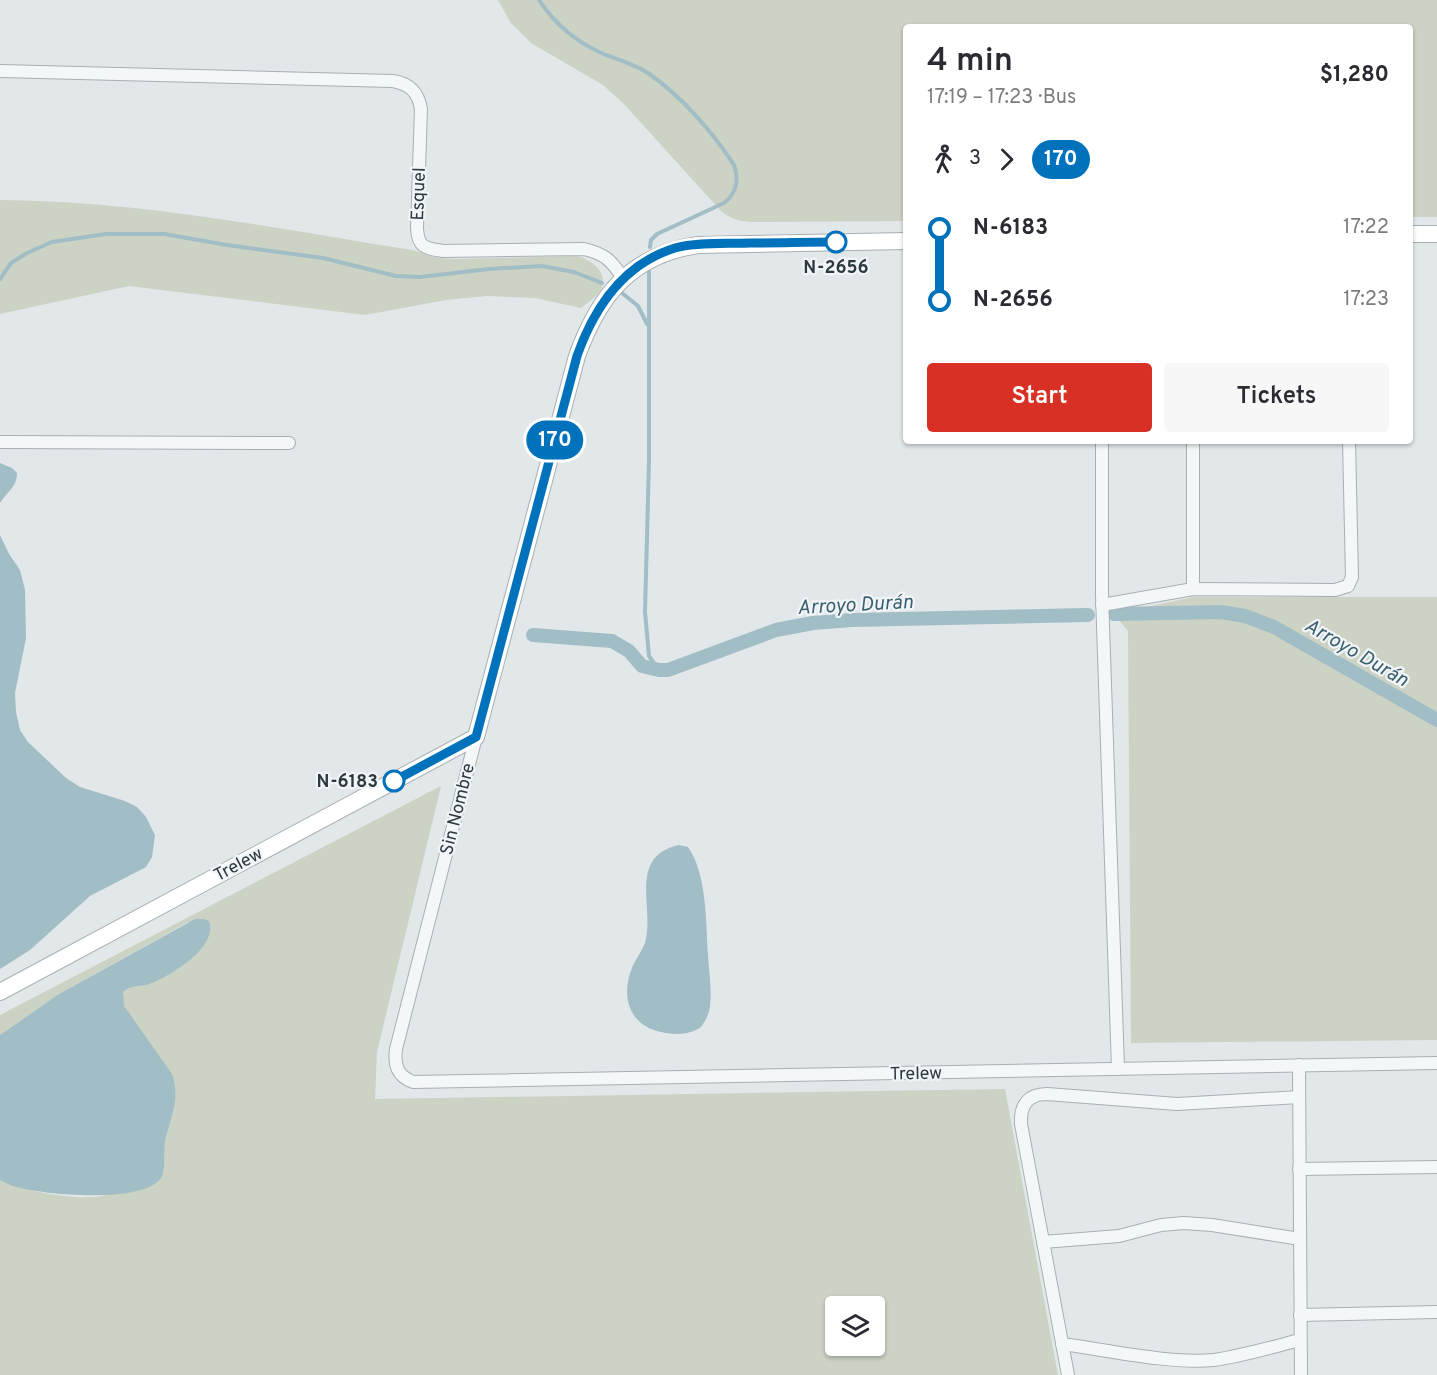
<!DOCTYPE html>
<meta charset="utf-8">
<style>
body{margin:0;font-family:Overpass,sans-serif;background:#f7f7f7;color:#2b2b33;height:100vh;display:flex;flex-direction:column;font-size:22px;white-space:nowrap}
*{box-sizing:border-box;margin:0}
p{font-size:20px;color:#7c7c81}
.icon{flex:none;width:33px;height:33px;fill:none;stroke:currentColor;stroke-width:2;stroke-linecap:round;stroke-linejoin:round}
.map{position:relative;flex:1;overflow:hidden}
.drawer{position:absolute;left:903px;top:24px;width:510px;height:420px;display:flex;flex-direction:column;background:#fff;border-radius:6px;box-shadow:0 2px 4px #0004}
.drawer>*{flex:none}
.badge{padding:0 12px;border-radius:20px;font-size:21px;line-height:39px}
.tools{position:absolute;left:825px;top:1296px;display:grid;gap:12px}
.tools a{display:grid;place-items:center;width:60px;height:60px;border-radius:6px;background:#fff;box-shadow:0 2px 4px #0004;font-size:30px}
.map>.badge{position:absolute;translate:-50% -50%;box-shadow:0 0 0 3px #fff}
.legs{display:flex;align-items:center;gap:9px;height:66px;padding:0 24px;font-size:20px}
.legs p{margin-inline-start:auto}
.summary{display:flex;align-items:center;justify-content:space-between;height:102px;padding:0 24px}
h1{font-size:33px;font-weight:600;line-height:45px}
.cta{display:flex;gap:12px;margin-top:auto;padding:12px 24px}
.cta a{flex:1;height:69px;border-radius:6px;background:#d93025;color:#fff;font-size:24px;font-weight:600;line-height:69px;text-align:center}
.cta a+a{background:#f7f7f7;color:#2b2b33}
ul{padding:0 24px;list-style:none}
li{display:flex;align-items:center;gap:21px;height:72px;font-size:22px}
li i{display:grid;place-items:center;width:9px;height:100%;margin:0 8px;background:currentColor}
li i::after{content:'';width:15px;height:15px;margin:-8px;border:4px solid;border-radius:50%;background:#fff}
li p{margin-inline-start:auto}
li:first-child i{background:linear-gradient(#0000 50%,currentColor 0)}
li:last-child i{background:linear-gradient(currentColor 50%,#0000 0)}
.map>svg:first-child{display:block}
.green{fill:#ccd2c4;fill-rule:evenodd}
.water{fill:#a1bdc5}
.lines{fill:none;stroke-linecap:round;stroke-linejoin:round}
.stream{stroke:#a1bdc5;stroke-width:4}
.canal{stroke:#a1bdc5;stroke-width:14}
.street-casing{stroke:#a8afb3;stroke-width:14}
.secondary-casing{stroke:#a8afb3;stroke-width:18}
.street{stroke:#f4f7f8;stroke-width:12}
.secondary{stroke:#fff;stroke-width:16}
.line-1-casing{stroke:#fff;stroke-width:14}
.line-1{stroke:#0072bc;stroke-width:9}
.stop-1-dot{fill:#fff;stroke:#0072bc;stroke-width:3}
.labels{text-anchor:middle;stroke-width:4.5;stroke-linejoin:round;paint-order:stroke}
.street-label{font-size:18px;fill:#2c393f;stroke:#f2f5f7}
.stop-label{font-size:18px;font-weight:bold;fill:#2c393f;stroke:#f2f5f7}
.water-label{font-size:20px;font-style:italic;fill:#3a616f;stroke:#f2f5f7}
</style>
<div class="map">
<svg width="1437" height="1375" viewBox="0 0 1437 1375">
<rect width="100%" height="100%" fill="#e2e7e9"/>
<!-- green -->
<g class="green">
<path d="M498,0H1437V217H1410V27H906V221L751,222C739,221 731,219 721,211L623,103L603,85L531,43L511,23Z"/>
<path d="M0,200C139,201 275,228 412,250L439,258L454,259L576,256C594,259 613,278 597,295C592,300 586,304 581,308L535,298L487,296L446,300L365,315L129,286L0,314Z"/>
<polygon points="1193,597 1437,597 1437,1040 1131,1043 1128,631 1114,614"/>
<path d="M441,786L377,1052L375,1099L1005,1089L1058,1375H0V1180C23,1191 77,1201 102,1196C120,1192 145,1179 164,1172V1144L174,1110L123,1006V992C130,986 137,987 145,984C170,975 189,964 205,942L188,922L59,994L0,1035V1015ZM836,1306H874V1346H836Z"/>
</g>
<!-- water -->
<g class="water">
<path d="M0,463L12,468L17,473C17,487 7,492 0,503Z"/>
<polygon points="0,535 9,554 20,570 25,590 26,638 15,693 16,712 20,730 28,742 66,778 80,787 125,801 137,807 146,817 155,835 152,857 146,867 90,896 30,950 0,969"/>
<path d="M679,845L688,847C707,874 706,923 708,955C709,972 712,989 710,1006C709,1014 706,1020 701,1027C688,1036 673,1035 657,1031C628,1023 621,994 632,968C636,958 644,949 646,939C653,904 629,856 679,845Z"/>
<path d="M195,919H204L209,921C219,947 169,977 149,984C139,987 131,985 123,992L124,1006L172,1074C180,1097 172,1116 166,1137C162,1149 167,1169 161,1178C143,1204 44,1195 17,1187C11,1186 6,1183 0,1180V1035L59,994Z"/>
</g>
<g class="lines">
<!-- stream -->
<g class="stream">
<path d="M539,0C556,26 577,43 606,55C620,60 636,65 648,73C680,95 713,132 734,165C739,179 737,193 724,203L657,234L651,240L650,247"/>
<polyline points="649,271 649,461 645,612 649,656 659,670"/>
<polyline points="0,279 11,263 27,253 52,242 106,234 164,234 227,245 323,258 396,276 420,277 489,269 542,266 574,272 602,283"/>
<polyline points="622,293 638,306 647,324"/>
</g>
<!-- canal -->
<g class="canal">
<polyline points="1114,614 1221,612 1245,616 1274,627 1437,720"/>
<polyline points="533,635 612,641 629,651 642,666 659,670 668,670 776,630 813,623 852,620 1088,615"/>
</g>
<!-- street casing -->
<g class="street-casing">
<g id="street">
<path d="M0,71L393,81C410,84 418,92 421,109L417,228C418,248 425,248 443,251L584,249C605,254 611,260 623,278"/>
<polyline points="1102,441 1102,595 1118,1069"/>
<polyline points="1193,441 1193,589"/>
<polyline points="0,442 289,443"/>
<polyline points="1102,605 1193,589 1335,590 1348,586 1352,577 1349,441"/>
<path d="M476,737L396,1049C394,1065 397,1076 413,1082L1437,1063"/>
<polyline points="1299,1065 1301,1375"/>
<polyline points="1299,1169 1437,1167"/>
<polyline points="1043,1242 1119,1236 1161,1225 1184,1223 1212,1225 1300,1239"/>
<polyline points="1300,1315 1437,1312"/>
<path d="M1062,1344C1108,1350 1169,1364 1214,1360C1243,1356 1272,1347 1300,1340"/>
<path d="M1068,1375L1021,1124C1020,1105 1028,1094 1047,1094L1177,1104L1299,1097"/>
</g>
</g>
<!-- secondary casing -->
<g class="secondary-casing">
<g id="secondary">
<polyline points="1410,234 1437,234"/>
<path d="M0,992L476,737L577,356C599,295 631,255 698,245L906,241"/>
</g>
</g>
<!-- street -->
<use href="#street" class="street"/>
<!-- secondary -->
<use href="#secondary" class="secondary"/>
</g>
<g class="lines">
<!-- line-1 casing -->
<g class="line-1-casing">
<path id="line-1" d="M394,781L476,737L577,356C594,308 623,264 675,248C698,242 725,244 749,243C778,243 807,242 836,242"/>
</g>
<!-- line-1 -->
<use href="#line-1" class="line-1"/>
</g>
<!-- markers -->
<g class="stop-1-dot">
<circle cx="836" cy="242" r="10"/>
<circle cx="394" cy="781" r="10"/>
</g>
<g class="labels">
<!-- street labels -->
<g class="street-label">
<text transform="translate(418 194) rotate(-88)" y="6">Esquel</text>
<text transform="translate(457 809) rotate(-76)" y="6">Sin Nombre</text>
<text transform="translate(238 864) rotate(-28)" y="6">Trelew</text>
<text transform="translate(916 1073) rotate(-1)" y="6">Trelew</text>
</g>
<!-- stop labels -->
<g class="stop-label">
<text x="836" y="273">N-2656</text>
<text x="378" y="787" text-anchor="end">N-6183</text>
</g>
<!-- water labels -->
<g class="water-label">
<text transform="translate(855 604) rotate(-3)" y="7">Arroyo Durán</text>
<text transform="translate(1357 652) rotate(30)" y="7">Arroyo Durán</text>
</g>
</g>
</svg>
<div class="tools">
<a><svg class="icon" aria-label="layers" viewBox="0 0 24 24"><path d="M12 4l9 5-9 5-9-5zM3 14l9 5 9-5"/></svg></a>
</div>
<b class="badge" style="left:555px;top:440px;background:#0072bc;color:#fff">170</b>
<section class="drawer">
<div class="summary"><div><h1>4 min</h1><p>17:19 – 17:23 · Bus</p></div><b>$1,280</b></div>
<div class="legs"><svg class="icon" aria-label="walk" viewBox="0 0 24 24"><circle cx="13" cy="4" r="2"/><path d="M13 8l-2 6 4 7M11 14l-3 7M7 12l3-4h3l4 4"/></svg>3<svg class="icon" aria-label="forward" viewBox="0 0 24 24"><path d="M9 5l7 7-7 7"/></svg><b class="badge" style="background:#0072bc;color:#fff">170</b></div>
<ul>
<li><i style="color:#0072bc"></i><b>N-6183</b><p>17:22</p></li>
<li><i style="color:#0072bc"></i><b>N-2656</b><p>17:23</p></li>
</ul>
<div class="cta"><a>Start</a><a>Tickets</a></div>
</section>
</div>
